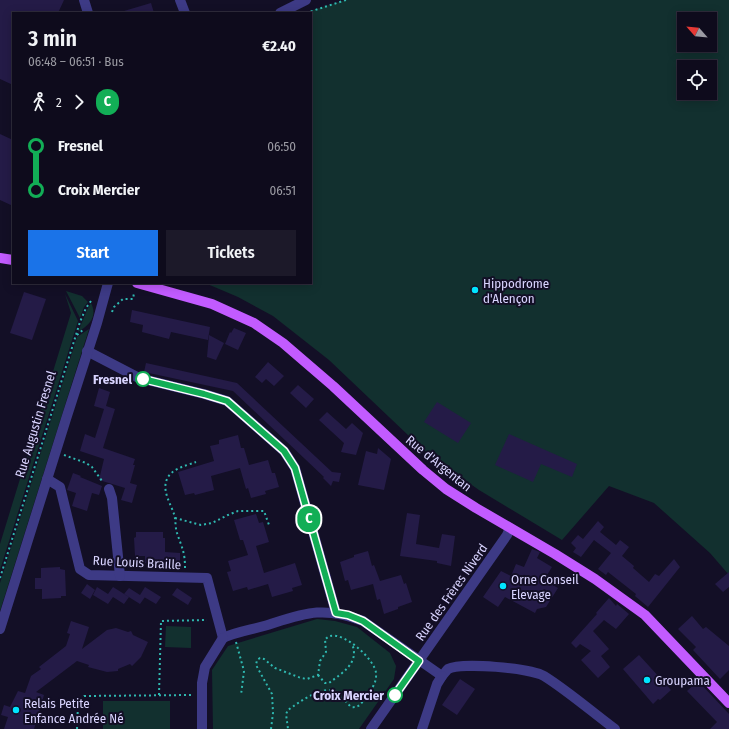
<!DOCTYPE html>
<meta charset="utf-8">
<style>
body{margin:0;font-family:"Fira Sans Condensed",sans-serif;background:#1c1929;color:#f1f3f6;height:100vh;display:flex;flex-direction:column;font-size:15px;white-space:nowrap}
*{box-sizing:border-box;margin:0}
p{font-size:13px;color:#9b9ba3}
.icon{flex:none;width:22px;height:22px;fill:none;stroke:currentColor;stroke-width:2;stroke-linecap:round;stroke-linejoin:round}
.map{position:relative;flex:1;overflow:hidden}
.sheet{position:absolute;left:12px;top:12px;width:300px;height:272px;display:flex;flex-direction:column;background:#0e0b1c;border-radius:0px;box-shadow:0 2px 10px #0003,0 0 0 1px #2e2b3b}
.sheet>*{flex:none}
.badge{padding:0 8px;border-radius:13px;font-size:14px;line-height:26px}
.needle{width:26px;rotate:297deg}
.fabs{position:absolute;left:677px;top:12px;display:grid;gap:8px}
.fabs a{display:grid;place-items:center;width:40px;height:40px;border-radius:0px;background:#0e0b1c;box-shadow:0 2px 10px #0003,0 0 0 1px #2e2b3b;font-size:20px}
.map>.badge{position:absolute;translate:-50% -50%;box-shadow:0 0 0 2px #fff}
.legs{display:flex;align-items:center;gap:6px;height:44px;padding:0 16px;font-size:13px}
.legs p{margin-inline-start:auto}
.overview{display:flex;align-items:center;justify-content:space-between;height:68px;padding:0 16px}
h1{font-size:22px;font-weight:600;line-height:30px}
.action{display:flex;gap:8px;margin-top:auto;padding:8px 16px}
.action a{flex:1;height:46px;border-radius:0px;background:#1a73e8;color:#fff;font-size:16px;font-weight:600;line-height:46px;text-align:center}
.action a+a{background:#1c1929;color:#f1f3f6}
ul{padding:0 16px;list-style:none}
li{display:flex;align-items:center;gap:14px;height:44px;font-size:15px}
li i{display:grid;place-items:center;width:6px;height:100%;margin:0 5px;background:currentColor}
li i::after{content:'';width:10px;height:10px;margin:-5px;border:3px solid;border-radius:50%;background:#0e0b1c}
li p{margin-inline-start:auto}
li:first-child i{background:linear-gradient(#0000 50%,currentColor 0)}
li:last-child i{background:linear-gradient(currentColor 50%,#0000 0)}
.map>svg:first-child{display:block}
.green{fill:#12302f;fill-rule:evenodd}
.building{fill:#241b47}
.lines{fill:none;stroke-linecap:round;stroke-linejoin:round}
.path{stroke:#2fb8b0;stroke-width:2;stroke-dasharray:2 3;stroke-linecap:butt}
.minor{stroke:#3d3a85;stroke-width:10}
.major{stroke:#c25bff;stroke-width:10}
.line-1-casing{stroke:#fff;stroke-width:9}
.line-1{stroke:#12ae56;stroke-width:6}
.poi-dot{fill:#00e5ff;stroke:#130f26;stroke-width:1.5}
.stop-1-dot{fill:#fff;stroke:#12ae56;stroke-width:2}
.labels{text-anchor:middle;stroke-width:4;stroke-linejoin:round;paint-order:stroke}
.poi-label{font-size:13px;fill:#d9d4ff;stroke:#130f26;text-anchor:start}
.stop-label{font-size:13px;font-weight:bold;fill:#d9d4ff;stroke:#130f26;text-anchor:end}
.street-label{font-size:13px;fill:#d9d4ff;stroke:#130f26}
</style>
<div class="map">
<svg width="729" height="729" viewBox="0 0 729 729">
<rect width="100%" height="100%" fill="#130f26"/>
<!-- green -->
<g class="green">
<path d="M345,0H729V575L710,553L654,503L609,486L562,540L479,490L429,455L329,360L273,316L238,297L205,283H311V13H303ZM684,19H710V45H684ZM684,67H710V93H684Z"/>
<polygon points="66,291 82,296 88,302 84,307 80,318"/>
<polygon points="65,294 78,321 0,570 0,544 71,313"/>
<path d="M91,303C98,317 89,325 78,332L87,310Z"/>
<polygon points="89,329 0,611 0,583 77,337"/>
<polygon points="317,619 335,621 357,627 390,653 396,666 394,679 359,729 213,729 212,670 228,646"/>
<polygon points="166,626 191,627 191,648 165,647"/>
<rect x="103" y="701" width="67" height="28"/>
</g>
<!-- building -->
<g class="building">
<polygon points="0,0 64,0 58,13 13,13 13,85 0,79"/>
<polygon points="151,3 154,13 125,13 124,11"/>
<polygon points="0,134 13,140 13,206 0,200"/>
<polygon points="24,292 46,299 32,340 10,333"/>
<polygon points="132,310 210,327 208,340 171,332 169,339 142,332 143,325 130,322"/>
<polygon points="234,328 246,333 238,350 225,344 230,332 231,333"/>
<polygon points="209,335 224,343 216,360 207,357"/>
<polygon points="268,362 284,376 274,386 266,379 262,383 255,377"/>
<polygon points="146,363 237,383 332,472 341,473 339,482 333,481 331,486 323,478 324,477 233,391 144,372"/>
<polygon points="298,385 314,399 306,408 290,393"/>
<polygon points="99,388 110,392 106,406 115,409 103,448 135,459 133,465 135,465 130,483 137,485 132,503 121,500 125,488 99,480 104,459 80,451 85,434 95,438 104,409 94,406"/>
<polygon points="437,402 471,423 458,443 424,422"/>
<polygon points="327,412 346,429 352,423 363,433 356,455 341,452 344,443 319,420"/>
<polygon points="509,434 577,464 572,477 541,464 533,482 495,465"/>
<polygon points="238,435 241,448 244,448 249,465 268,460 272,473 275,473 279,487 265,491 266,494 251,498 248,488 246,489 240,468 211,476 214,490 195,495 194,493 185,495 178,472 214,461 210,446 219,444 219,440"/>
<polygon points="378,448 391,459 384,490 358,485 366,451 377,454"/>
<polygon points="73,473 81,476 80,477 102,486 99,495 92,493 87,511 72,506 76,493 67,490"/>
<polygon points="407,513 420,515 416,544 439,548 442,534 455,536 451,566 437,563 437,561 400,556"/>
<polygon points="256,514 259,523 263,522 269,542 256,546 264,573 295,563 302,585 292,588 293,591 272,597 268,584 248,590 247,587 233,591 227,572 231,571 228,561 248,555 243,540 240,540 234,520"/>
<polygon points="598,521 604,527 600,532 616,545 620,540 629,547 622,556 634,566 633,568 649,582 655,574 659,576 674,559 680,567 648,607 635,596 636,594 608,572 606,575 598,569 611,553 594,540 581,557 573,552 576,548 571,543 578,535 583,539"/>
<polygon points="136,532 163,532 163,538 165,538 165,552 180,553 180,563 145,563 145,556 135,556 134,538 136,537"/>
<polygon points="532,549 540,552 537,558 552,567 544,580 558,588 546,607 537,609 535,613 505,597 498,607 483,597 501,571 511,576 516,564 524,567"/>
<polygon points="368,551 372,566 374,565 380,581 401,575 404,584 406,583 412,602 398,607 398,609 384,614 380,599 377,600 373,584 351,590 348,580 345,581 340,562 354,557 354,555"/>
<polygon points="60,567 60,569 65,570 66,596 61,596 61,598 42,599 42,589 35,589 35,578 41,578 41,568"/>
<polygon points="729,572 729,587 723,592 715,584"/>
<polygon points="87,584 95,590 90,599 81,593"/>
<polygon points="97,587 108,594 113,587 129,597 124,604 113,597 108,604 93,595"/>
<polygon points="145,587 161,597 156,604 144,597 145,597 140,604 124,594 129,588 140,595"/>
<polygon points="177,588 192,598 188,605 172,595"/>
<polygon points="609,598 616,606 617,604 629,614 616,629 604,620 593,631 609,649 601,656 610,667 598,678 581,660 591,651 580,644 576,648 571,643 597,614 596,613"/>
<polygon points="692,616 703,629 706,627 729,646 729,670 720,679 693,650 696,647 678,629"/>
<polygon points="71,621 89,627 82,649 107,630 116,628 128,632 131,631 133,635 148,642 141,657 132,666 130,664 118,669 118,671 107,672 88,667 89,665 77,661 36,692 44,695 34,729 4,729 8,717 1,715 4,705 10,707 18,691 25,693 31,676 41,669 39,667 66,646 70,634 67,633"/>
<polygon points="639,655 671,690 660,700 658,699 653,704 623,669"/>
<polygon points="460,679 475,689 457,715 442,705"/>
<polygon points="698,681 729,714 729,729 710,729 717,722 687,691"/>
</g>
<g class="lines">
<!-- path -->
<g class="path">
<polyline points="306,13 346,0"/>
<polyline points="112,312 114,307 123,299 133,299 134,293"/>
<polyline points="77,335 84,329"/>
<polyline points="64,455 86,463 92,467 102,481"/>
<polyline points="175,518 201,525 212,523 228,515 238,511 264,511 269,525"/>
<path d="M185,568C185,552 182,548 177,533C175,527 176,520 174,514C171,505 163,492 166,482C169,469 185,466 196,462"/>
<polyline points="0,578 80,322 86,308 91,301"/>
<polyline points="236,642 244,671 241,695"/>
<path d="M318,675L325,683H329C342,673 360,663 352,644"/>
<polyline points="159,695 161,621 207,620"/>
<polyline points="77,729 78,704 84,696 192,695"/>
<path d="M271,729L273,713L272,694L256,665L257,660L260,658L264,659L275,668L301,678L307,679L318,675L320,661L326,652L325,639C327,638 329,636 330,636C345,632 375,660 376,673C377,683 371,690 365,698C361,704 359,708 351,707C346,702 341,695 336,692C323,684 298,703 288,710L286,714L288,729"/>
</g>
<!-- minor -->
<g class="minor">
<polyline points="84,0 88,13"/>
<polyline points="180,0 185,13"/>
<polyline points="280,13 306,0"/>
<polyline points="87,351 139,378 204,394 227,401 284,451 295,468 336,613"/>
<polyline points="47,479 60,487 80,569 89,575 207,578 223,638"/>
<polyline points="109,489 112,498 120,576"/>
<polyline points="0,629 66,419 97,323 108,283"/>
<path d="M223,638C236,632 250,630 264,626C303,614 322,605 363,621L442,676C444,674 446,671 448,669C461,662 531,668 544,676C568,691 592,712 615,729"/>
<polyline points="202,729 202,683 205,667 223,638"/>
<polyline points="371,729 507,535 510,528"/>
<polyline points="422,729 437,684 442,676"/>
</g>
<!-- major -->
<g class="major">
<polyline points="0,258 13,260"/>
<polyline points="137,283 212,304 254,323 283,343 333,386 423,470 446,489 476,508 555,554 595,579 645,615 729,703"/>
</g>
</g>
<g class="lines">
<!-- line-1 casing -->
<g class="line-1-casing">
<polyline id="line-1" points="143,379 204,394 227,401 284,451 295,468 336,613 348,615 363,621 419,661 395,695"/>
</g>
<!-- line-1 -->
<use href="#line-1" class="line-1"/>
</g>
<!-- markers -->
<g class="poi-dot">
<circle cx="475" cy="290" r="4"/>
<circle cx="503" cy="586" r="4"/>
<circle cx="647" cy="680" r="4"/>
<circle cx="16" cy="710" r="4"/>
</g>
<g class="stop-1-dot">
<circle cx="143" cy="379" r="7"/>
<circle cx="395" cy="695" r="7"/>
</g>
<g class="labels">
<!-- poi labels -->
<g class="poi-label">
<text x="483" y="288">Hippodrome<tspan x="483" dy="15">d'Alençon</tspan></text>
<text x="511" y="584">Orne Conseil<tspan x="511" dy="15">Elevage</tspan></text>
<text x="655" y="685">Groupama</text>
<text x="24" y="708">Relais Petite<tspan x="24" dy="15">Enfance Andrée Né</tspan></text>
</g>
<!-- stop labels -->
<g class="stop-label">
<text x="132" y="384">Fresnel</text>
<text x="384" y="700">Croix Mercier</text>
</g>
<!-- street labels -->
<g class="street-label">
<text transform="translate(35 424) rotate(-73)" y="5">Rue Augustin Fresnel</text>
<text transform="translate(439 463) rotate(39)" y="5">Rue d'Argentan</text>
<text transform="translate(137 562) rotate(3)" y="5">Rue Louis Braille</text>
<text transform="translate(451 592) rotate(-55)" y="5">Rue des Frères Niverd</text>
</g>
</g>
</svg>
<div class="fabs">
<a><svg class="needle" viewBox="-14 -14 28 28"><path d="M0-13l5 13h-10z" fill="#e53935"/><path d="M0 13l5-13h-10z" fill="#9b9ba3"/></svg></a>
<a><svg class="icon" aria-label="locate" viewBox="0 0 24 24"><circle cx="12" cy="12" r="6"/><path d="M12 2v4M12 18v4M2 12h4M18 12h4"/></svg></a>
</div>
<b class="badge" style="left:309px;top:519px;background:#12ae56;color:#fff">C</b>
<section class="sheet">
<div class="overview"><div><h1>3 min</h1><p>06:48 – 06:51 · Bus</p></div><b>€2.40</b></div>
<div class="legs"><svg class="icon" aria-label="walk" viewBox="0 0 24 24"><circle cx="13" cy="4" r="2"/><path d="M13 8l-2 6 4 7M11 14l-3 7M7 12l3-4h3l4 4"/></svg>2<svg class="icon" aria-label="forward" viewBox="0 0 24 24"><path d="M9 5l7 7-7 7"/></svg><b class="badge" style="background:#12ae56;color:#fff">C</b></div>
<ul>
<li><i style="color:#12ae56"></i><b>Fresnel</b><p>06:50</p></li>
<li><i style="color:#12ae56"></i><b>Croix Mercier</b><p>06:51</p></li>
</ul>
<div class="action"><a>Start</a><a>Tickets</a></div>
</section>
</div>
